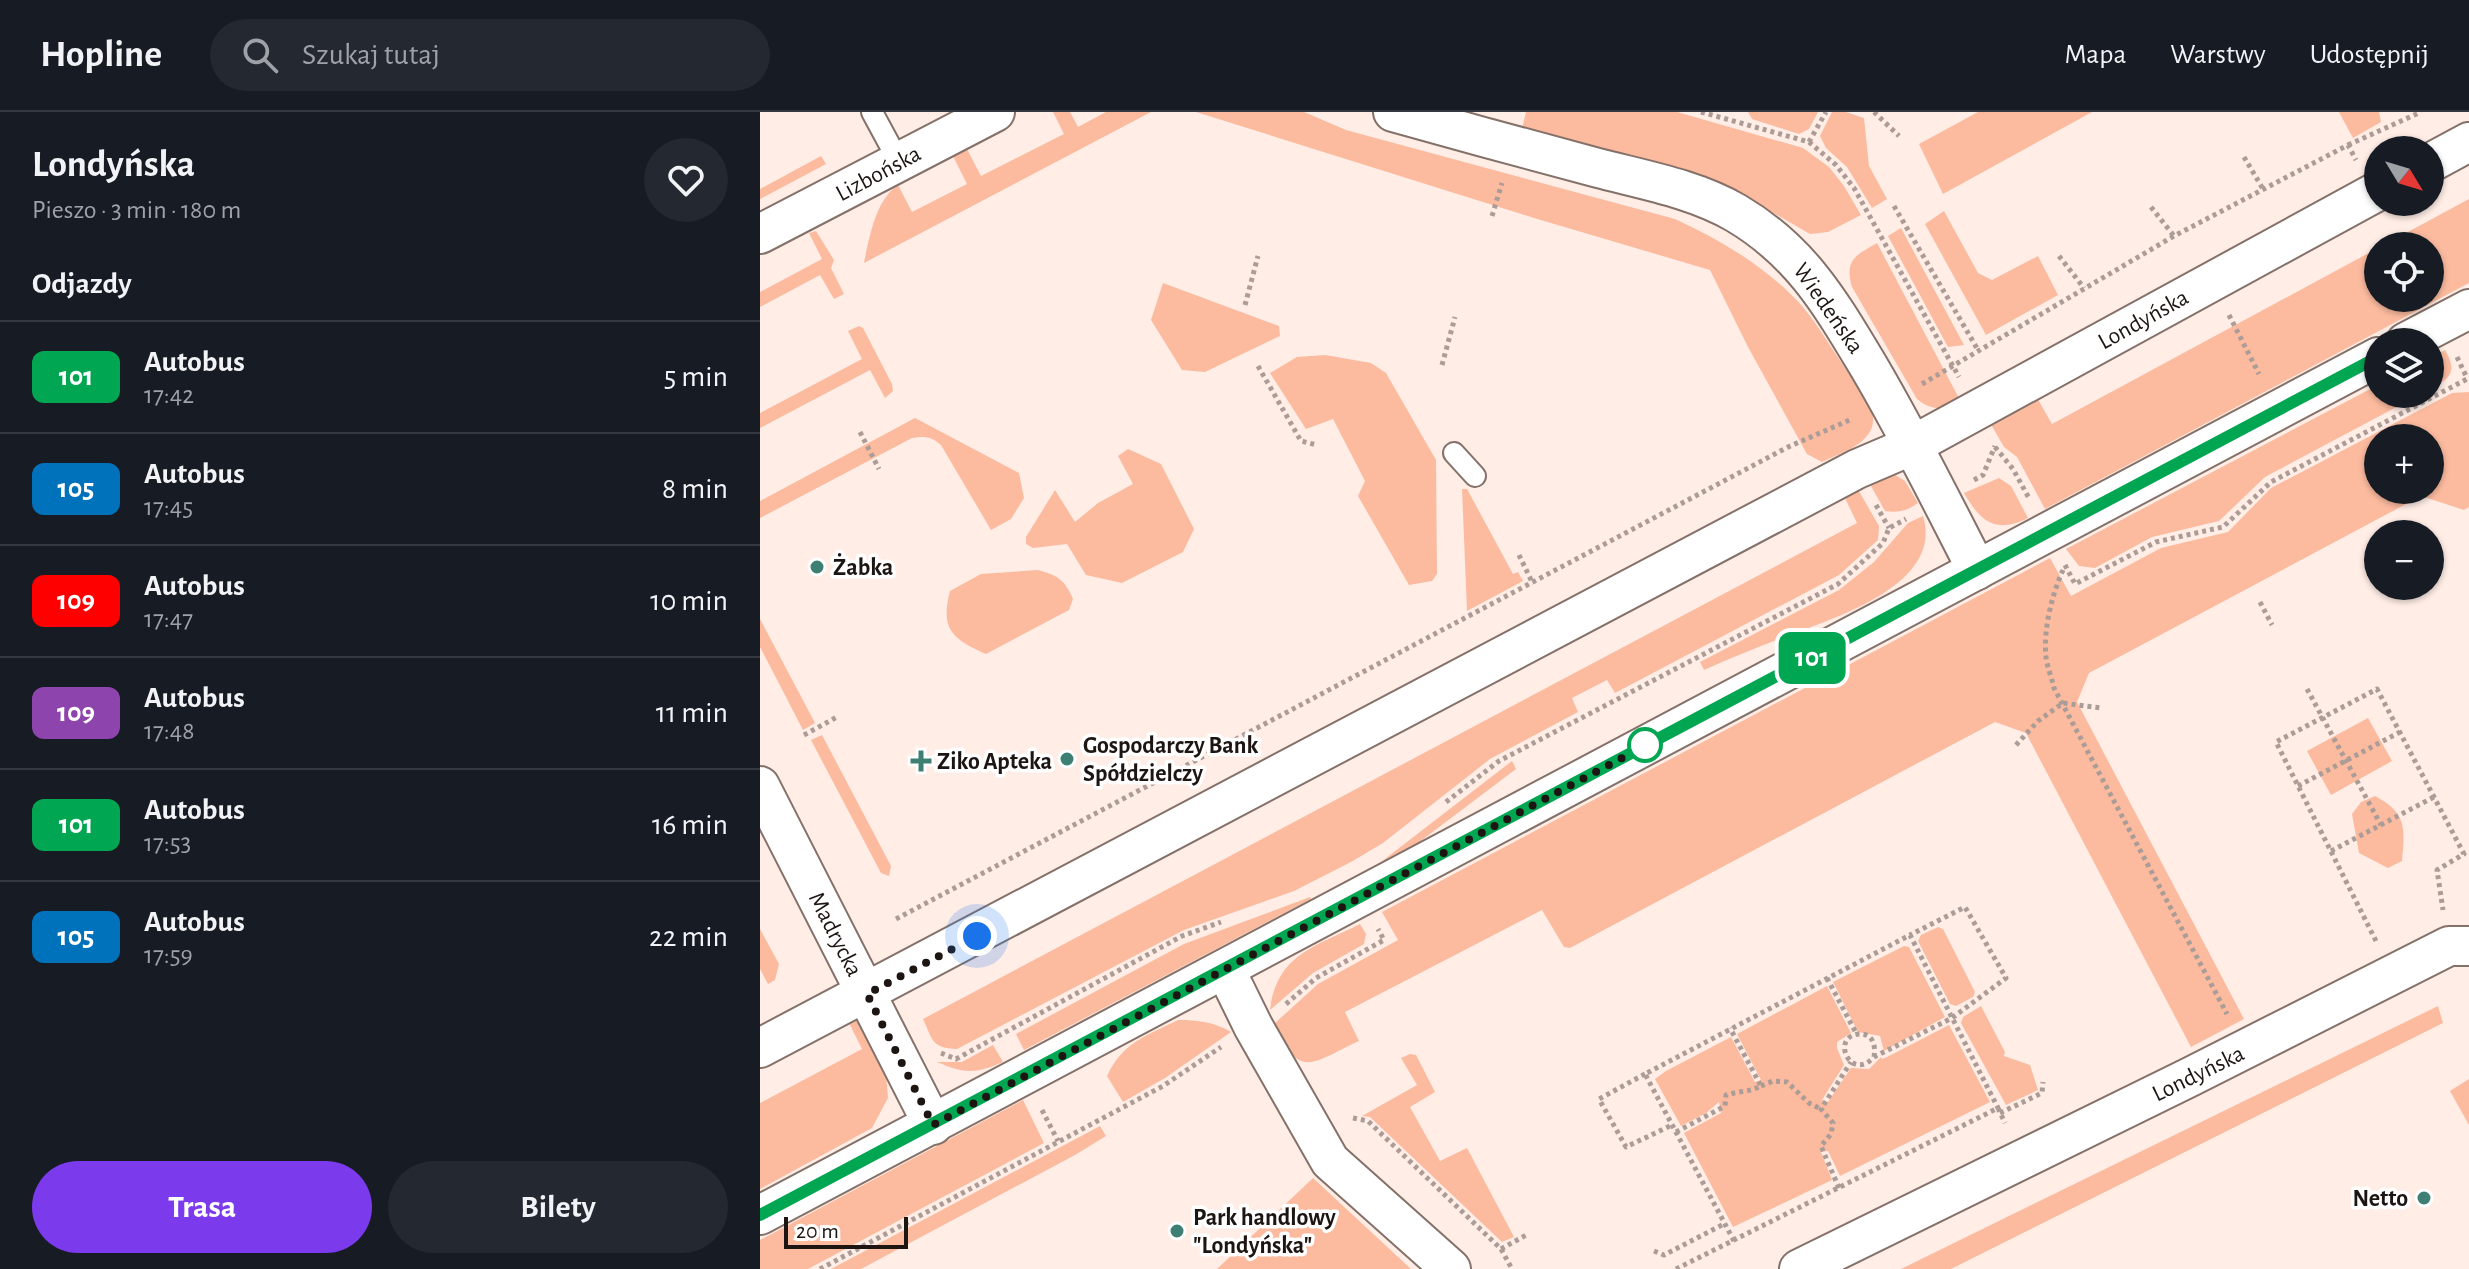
<!DOCTYPE html>
<html lang="pl">
<meta charset="utf-8">
<style>
body{margin:0;font-family:"Alegreya Sans",sans-serif;background:#242831;color:#f1f3f6;height:100vh;display:flex;flex-direction:column;font-size:30px;white-space:nowrap}
*{box-sizing:border-box;margin:0}
p{font-size:26px;color:#9ea1a6}
.icon{flex:none;width:44px;height:44px;fill:none;stroke:currentColor;stroke-width:2;stroke-linecap:round;stroke-linejoin:round}
.map{position:relative;flex:1;overflow:hidden}
.panel{display:flex;flex-direction:column;background:#171b24;width:760px}
.panel>*{flex:none}
.badge{padding:0 16px;border-radius:12px;font-size:28px;line-height:52px}
.needle{width:52px;rotate:128deg}
.tools{position:absolute;left:1604px;top:24px;display:grid;gap:16px}
.tools a{display:grid;place-items:center;width:80px;height:80px;border-radius:50%;background:#171b24;box-shadow:0 2px 6px #0004;font-size:40px}
.scale{position:absolute;left:24px;bottom:20px;width:124px;box-sizing:border-box;padding-left:8px;border:4px solid #1d1512;border-top:0;font-size:22px;line-height:28px;white-space:nowrap;color:#1d1512;-webkit-text-stroke:6px #fff;paint-order:stroke}
.you{position:absolute;width:40px;height:40px;margin:-20px;border:6px solid #fff;border-radius:50%;background:#1a73e8;box-shadow:0 0 0 12px #1a73e833}
.map>.badge{position:absolute;translate:-50% -50%;box-shadow:0 0 0 4px #fff}
h2{padding:0 32px;font-size:30px;line-height:72px}
.round{display:grid;place-items:center;flex:none;width:84px;height:84px;border-radius:42px;background:#242831}
.head{display:flex;align-items:center;justify-content:space-between;height:136px;padding:0 32px}
h1{font-size:38px;font-weight:700;line-height:60px}
.primary-button{display:flex;gap:16px;margin-top:auto;padding:16px 32px}
.primary-button a{flex:1;height:92px;border-radius:48px;background:#7c3aed;color:#fff;font-size:32px;font-weight:700;line-height:92px;text-align:center}
.primary-button a+a{background:#242831;color:#f1f3f6}
ul{padding:0;list-style:none}
li{display:flex;align-items:center;gap:24px;height:112px;padding:0 32px;border-top:2px solid #363941}
li div{flex:1}
li b{display:block;font-size:30px}
li em{font-style:normal}
li .badge{min-width:88px;font-weight:700;text-align:center}
header{display:flex;align-items:center;gap:48px;box-sizing:border-box;height:112px;padding:0 40px;background:#171b24;border-bottom:2px solid #363941}
header strong{font-size:38px}
nav{display:flex;gap:44px;margin-inline-start:auto;font-size:28px}
.search{width:560px;height:72px;background:#242831;display:flex;align-items:center;gap:20px;box-sizing:border-box;padding:0 28px;border-radius:44px;color:#9ea1a6;font-size:30px}
main{display:flex;flex:1;min-height:0}
.map>svg:first-child{display:block}
.green{fill:#fcbb9f;fill-rule:evenodd}
.lines{fill:none;stroke-linecap:round;stroke-linejoin:round}
.service-casing{stroke:#847169;stroke-width:24}
.minor-casing{stroke:#847169;stroke-width:42}
.path{stroke:#ab9c97;stroke-width:5;stroke-dasharray:4 4;stroke-linecap:butt}
.service{stroke:#fff;stroke-width:20}
.minor{stroke:#fff;stroke-width:38}
.line-casing{stroke:#fff;stroke-width:18}
.line{stroke:#00a651;stroke-width:12}
.walk{stroke:#1d1512;stroke-width:8;stroke-dasharray:0 14.4}
.poi-dot{fill:#3d8073;stroke:#fff;stroke-width:3}
.stop-dot{fill:#fff;stroke:#00a651;stroke-width:4}
.labels{text-anchor:middle;stroke-width:7;stroke-linejoin:round;paint-order:stroke}
.street-label{font-size:24px;fill:#1d1512;stroke:#fff}
.poi-label{font-size:24px;font-weight:bold;fill:#1d1512;stroke:#fff;text-anchor:start}
</style>
<header>
<strong>Hopline</strong>
<div class="search"><svg class="icon" aria-label="search" viewBox="0 0 24 24"><circle cx="10" cy="10" r="6"/><path d="M15 15l6 6"/></svg>Szukaj tutaj</div>
<nav><a>Mapa</a><a>Warstwy</a><a>Udostępnij</a></nav>
</header>
<main>
<section class="panel">
<div class="head"><div><h1>Londyńska</h1><p>Pieszo · 3 min · 180 m</p></div><a class="round"><svg class="icon" aria-label="heart" viewBox="0 0 24 24"><path d="M12 20l-8-8c-3-5 5-10 8-4 3-6 11-1 8 4z"/></svg></a></div>
<h2>Odjazdy</h2>
<ul>
<li><span class="badge" style="background:#00a651;color:#fff">101</span><div><b>Autobus</b><p>17:42</p></div><em>5 min</em></li>
<li><span class="badge" style="background:#0072bc;color:#fff">105</span><div><b>Autobus</b><p>17:45</p></div><em>8 min</em></li>
<li><span class="badge" style="background:#f00;color:#fff">109</span><div><b>Autobus</b><p>17:47</p></div><em>10 min</em></li>
<li><span class="badge" style="background:#8e44ad;color:#fff">109</span><div><b>Autobus</b><p>17:48</p></div><em>11 min</em></li>
<li><span class="badge" style="background:#00a651;color:#fff">101</span><div><b>Autobus</b><p>17:53</p></div><em>16 min</em></li>
<li><span class="badge" style="background:#0072bc;color:#fff">105</span><div><b>Autobus</b><p>17:59</p></div><em>22 min</em></li>
</ul>
<div class="primary-button"><a>Trasa</a><a>Bilety</a></div>
</section>
<div class="map">
<svg width="1709" height="1157" viewBox="0 0 1709 1157">
<rect width="100%" height="100%" fill="#ffede6"/>
<!-- green -->
<g class="green">
<path d="M293,0H310L318,15L346,0H391L104,151C109,126 116,87 138,73L152,100L207,72L193,44L207,37L221,64L304,22Z"/>
<path d="M436,0H544L586,18L915,107C961,128 1008,156 1042,194C1059,214 1073,239 1088,260C1098,275 1118,296 1112,315C1106,334 1078,342 1062,350L1047,342L988,235L950,158L774,106Z"/>
<polygon points="766,0 917,0 1043,36 1069,55 1084,74 1101,103 1068,120 1050,122 965,73 762,17"/>
<polygon points="988,0 1058,0 1049,17 1039,22 992,7"/>
<polygon points="1072,0 1086,0 1104,6 1109,54 1127,87 1112,96 1087,55 1066,36 1060,24"/>
<polygon points="1218,0 1332,0 1183,82 1159,32"/>
<polygon points="1579,0 1619,0 1621,10 1593,26"/>
<polygon points="61,44 66,52 0,87 0,77"/>
<polygon points="1709,87 1709,171 1285,397 1257,345 1244,335 1229,309 1276,284 1292,312 1618,136 1618,186 1670,186 1670,134 1622,134"/>
<polygon points="1184,99 1218,161 1232,168 1278,144 1298,183 1226,223 1165,112"/>
<polygon points="1141,116 1204,233 1188,235 1128,124"/>
<polygon points="56,119 74,148 71,156 84,182 74,187 60,163 0,195 0,180 62,147 49,121"/>
<path d="M1117,131L1201,290C1184,297 1173,300 1157,287L1092,175C1084,148 1096,143 1117,131Z"/>
<polygon points="403,171 519,214 520,224 445,260 422,258 391,208"/>
<polygon points="99,214 103,216 132,272 133,279 125,286 110,258 0,316 0,301 102,247 88,219"/>
<path d="M1685,238C1698,260 1690,267 1670,277V246Z"/>
<polygon points="565,243 611,251 626,261 676,348 677,462 672,469 649,473 598,384 605,369 573,307 546,317 510,261 537,245"/>
<polygon points="1618,273 1618,282 1661,282 1505,365 1459,409 1392,425 1335,456 1319,454 1306,437"/>
<path d="M1709,280V395L1704,398L1661,384L1329,561L1317,590L1484,907L1431,935L1266,621L1235,610L810,836L804,835L782,798L585,900L599,929C551,951 540,969 514,912L558,872L638,828L622,800L1290,446L1311,484L1401,436L1468,420L1511,376L1692,281ZM1618,326H1670V378H1618Z"/>
<path d="M155,306L259,361L264,386L251,407L231,418L181,333C171,324 165,324 152,326L0,406V389Z"/>
<polygon points="368,337 401,352 434,417 423,440 362,471 326,463 307,432 273,436 266,432 266,425 295,378 315,410 338,391 373,372 358,344"/>
<path d="M1130,360L1145,369L1158,391C1147,399 1138,401 1125,399L1107,367Z"/>
<path d="M1239,366L1251,374L1268,406C1235,422 1221,410 1204,381Z"/>
<path d="M1096,374L1119,414L1118,428L1079,463L855,581L847,568L812,586L818,600L730,647L623,731L591,750L534,779L424,818L197,937C172,936 173,929 163,907L1097,411L1084,384Z"/>
<polygon points="702,377 707,377 753,462 758,460 763,469 707,499"/>
<path d="M1163,404C1184,472 1077,505 1030,523C1001,534 973,545 944,558L940,550L1079,478L1114,450L1148,411Z"/>
<path d="M278,458C297,463 305,468 313,487L309,498L226,542C192,527 180,517 190,479L221,462Z"/>
<polygon points="0,507 55,611 43,618 0,535"/>
<polygon points="1608,606 1632,649 1571,683 1547,639"/>
<polygon points="62,623 131,754 129,764 121,761 51,628"/>
<polygon points="752,649 756,657 658,731 621,750"/>
<path d="M1615,684C1647,701 1645,716 1642,749L1628,756L1599,741L1592,702L1601,690Z"/>
<polygon points="550,785 551,787 264,938 256,922 424,832"/>
<path d="M600,812L606,822L604,832L553,861L510,898C517,842 555,835 600,812Z"/>
<polygon points="1178,815 1183,817 1215,880 1213,885 1196,894 1190,892 1158,829 1161,823"/>
<polygon points="0,817 19,852 15,868 8,872 0,857"/>
<polygon points="1144,834 1149,835 1185,905 1124,939 1120,924 1098,920 1073,870"/>
<polygon points="1067,874 1091,921 1077,930 1077,936 1084,953 1062,988 1068,990 1091,956 1109,957 1121,945 1122,947 1127,945 1189,913 1230,990 1080,1064 1068,1039 1061,1040 1072,1068 973,1115 924,1021 961,1001 959,990 946,1001 921,1014 895,967 906,959 971,925 995,970 1001,968 977,922"/>
<polygon points="1221,894 1245,940 1244,944 1270,953 1278,978 1246,993 1201,911 1203,905"/>
<polygon points="1678,894 1683,911 1191,1157 1141,1157"/>
<polygon points="96,907 126,962 128,986 112,1016 0,1077 0,991 102,937 89,911"/>
<path d="M418,908C438,908 454,910 471,920L405,966L363,990L347,964C363,930 386,924 418,908Z"/>
<path d="M233,933L243,950C215,962 205,962 177,950H202Z"/>
<polygon points="650,942 656,943 675,980 650,995 680,1049 707,1036 754,1125 742,1130 610,1005 602,1004 657,973 641,946"/>
<polygon points="1709,967 1709,1013 1690,979"/>
<polygon points="263,988 284,1031 48,1157 0,1157 0,1128"/>
<polygon points="340,1014 346,1024 315,1043 101,1157 71,1157"/>
<polygon points="553,1066 651,1157 457,1157"/>
</g>
<g class="lines">
<!-- service casing -->
<g class="service-casing">
<g id="service">
<polyline points="112,0 139,50"/>
<polyline points="694,341 715,364"/>
</g>
</g>
<!-- minor casing -->
<g class="minor-casing">
<g id="minor">
<path d="M633,0C701,19 770,38 838,56C884,68 935,77 976,101C1042,140 1071,192 1109,255C1148,321 1182,390 1217,458"/>
<polyline points="1670,51 1709,30"/>
<polyline points="0,122 235,0"/>
<polyline points="1646,230 1709,197"/>
<polyline points="0,674 173,1013"/>
<polyline points="465,857 493,914 570,1049 691,1157"/>
<polyline points="0,936 1097,357 1153,333 1618,79"/>
<polyline points="0,1103 1618,245"/>
<polyline points="1039,1157 1430,965 1689,834 1709,834"/>
</g>
</g>
<!-- path -->
<g class="path">
<polyline points="941,0 1049,30 1076,53 1094,76 1199,265"/>
<polyline points="1114,0 1139,24"/>
<polyline points="1049,30 1066,0"/>
<polyline points="1588,33 1661,0"/>
<polyline points="1484,45 1503,77"/>
<polyline points="1134,94 1218,238"/>
<polyline points="1391,95 1414,124"/>
<polyline points="732,104 742,71"/>
<polyline points="1299,144 1324,176"/>
<polyline points="485,193 498,144"/>
<polyline points="1469,203 1499,262"/>
<polyline points="1697,245 1707,266"/>
<polyline points="682,253 695,205"/>
<polyline points="498,254 541,329 557,333"/>
<polyline points="1162,272 1414,124 1588,33 1596,48"/>
<polyline points="100,320 119,357"/>
<polyline points="1235,335 1253,357 1270,388"/>
<polyline points="1214,368 1223,363 1235,334"/>
<polyline points="1116,393 1129,416"/>
<polyline points="759,443 773,472"/>
<polyline points="1305,453 1315,472 1396,430 1463,415 1511,370 1709,266"/>
<path d="M1303,458C1292,482 1283,518 1286,545C1287,555 1292,566 1294,576L1467,902"/>
<polyline points="1500,490 1512,513"/>
<polyline points="1547,577 1621,713"/>
<polyline points="44,623 77,605"/>
<polyline points="1256,633 1278,609 1303,591 1341,596"/>
<polyline points="1538,674 1640,620"/>
<polyline points="686,690 739,649 1078,472 1123,431 1129,416 1146,407"/>
<polyline points="1571,739 1674,685"/>
<polyline points="136,807 1028,335 1092,307"/>
<polyline points="1616,829 1516,630 1617,577 1704,742 1677,758 1683,798"/>
<polyline points="1067,866 1096,921"/>
<polyline points="526,892 556,866 624,828 618,817"/>
<polyline points="181,941 196,947 422,824 461,810"/>
<path d="M1114,945C1116,934 1113,921 1099,922C1070,924 1090,971 1114,945L1192,906L1246,866L1205,795L1150,823"/>
<polyline points="885,962 839,987 866,1035 912,1013"/>
<polyline points="1001,974 1013,969 1027,970 1049,991 1061,997"/>
<polyline points="282,998 298,1029"/>
<polyline points="1240,1001 1282,981 1283,970"/>
<polyline points="593,1006 608,1009 741,1137 752,1157"/>
<path d="M916,1020L965,994L966,983C979,979 990,980 1001,974L970,916"/>
<polyline points="1079,1076 1061,1034 1071,1022 1073,1011 1061,997 1091,950"/>
<polyline points="974,1129 885,962 1150,823 1238,996"/>
<polyline points="741,1137 768,1122"/>
<polyline points="894,1139 904,1143 964,1112"/>
<polyline points="60,1157 403,974 461,935"/>
<polyline points="916,1157 1238,996 1245,1011"/>
</g>
<!-- service -->
<use href="#service" class="service"/>
<!-- minor -->
<use href="#minor" class="minor"/>
</g>
<g class="lines">
<!-- line casing -->
<g class="line-casing">
<polyline id="line" points="0,1103 1618,245"/>
</g>
<!-- line -->
<use href="#line" class="line"/>
<!-- walk -->
<polyline class="walk" points="217,824 107,882 173,1013 892,630 885,633"/>
</g>
<!-- markers -->
<g class="poi-dot">
<circle cx="57" cy="455" r="8"/>
<circle cx="307" cy="647" r="8"/>
<path d="M157 637h8v8h8v8h-8v8h-8v-8h-8v-8h8z"/>
<circle cx="1664" cy="1086" r="8"/>
<circle cx="417" cy="1119" r="8"/>
</g>
<circle class="stop-dot" cx="885" cy="633" r="16"/>
<g class="labels">
<!-- street labels -->
<g class="street-label">
<text transform="translate(118 61) rotate(-28)" y="8">Lizbońska</text>
<text transform="translate(1069 196) rotate(55)" y="8">Wiedeńska</text>
<text transform="translate(1383 207) rotate(-29)" y="8">Londyńska</text>
<text transform="translate(76 822) rotate(63)" y="8">Madrycka</text>
<text transform="translate(1438 961) rotate(-26)" y="8">Londyńska</text>
</g>
<!-- poi labels -->
<g class="poi-label">
<text x="73" y="463">Żabka</text>
<text x="323" y="641">Gospodarczy Bank<tspan x="323" dy="28">Spółdzielczy</tspan></text>
<text x="177" y="657">Ziko Apteka</text>
<text x="1648" y="1094" text-anchor="end">Netto</text>
<text x="433" y="1113">Park handlowy<tspan x="433" dy="28">"Londyńska"</tspan></text>
</g>
</g>
</svg>
<div class="tools">
<a><svg class="needle" viewBox="-14 -14 28 28"><path d="M0-13l5 13h-10z" fill="#e53935"/><path d="M0 13l5-13h-10z" fill="#9ea1a6"/></svg></a>
<a><svg class="icon" aria-label="locate" viewBox="0 0 24 24"><circle cx="12" cy="12" r="6"/><path d="M12 2v4M12 18v4M2 12h4M18 12h4"/></svg></a>
<a><svg class="icon" aria-label="layers" viewBox="0 0 24 24"><path d="M12 4l9 5-9 5-9-5zM3 14l9 5 9-5"/></svg></a>
<a>+</a>
<a>−</a>
</div>
<div class="scale">20 m</div>
<div class="you" style="left:217px;top:824px"></div>
<b class="badge" style="left:1052px;top:546px;background:#00a651;color:#fff">101</b>
</div>
</main>
